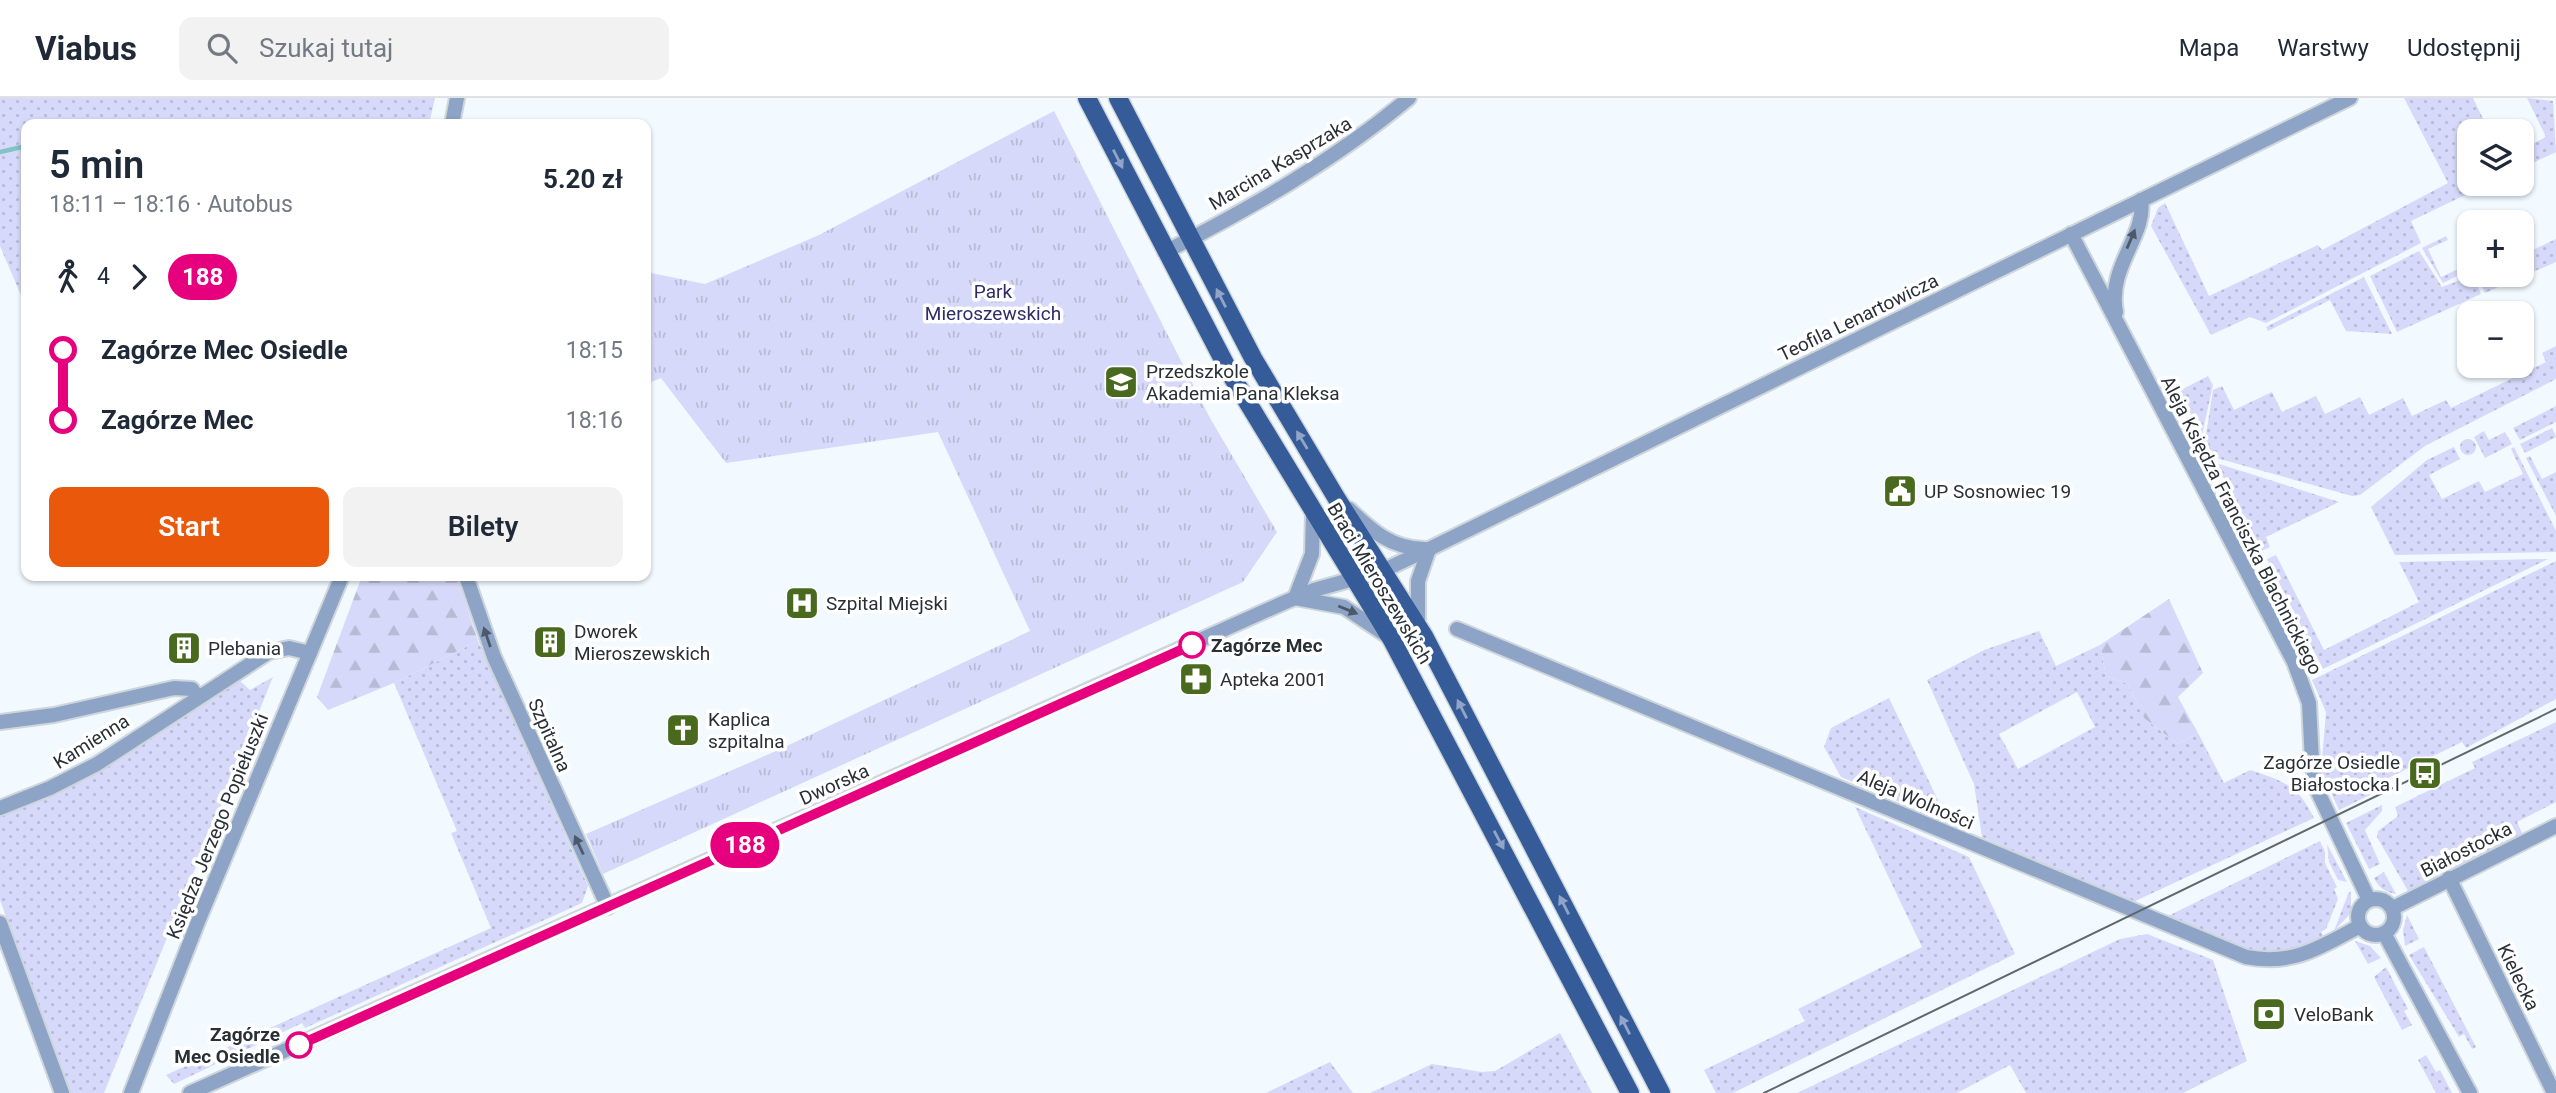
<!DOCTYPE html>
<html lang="pl">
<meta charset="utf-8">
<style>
body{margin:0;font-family:Roboto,sans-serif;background:#f2f2f3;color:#1f2937;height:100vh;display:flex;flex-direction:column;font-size:26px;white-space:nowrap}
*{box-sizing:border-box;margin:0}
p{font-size:23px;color:#747a83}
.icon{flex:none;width:38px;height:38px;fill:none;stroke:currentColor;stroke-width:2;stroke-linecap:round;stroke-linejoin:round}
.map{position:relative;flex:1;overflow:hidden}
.side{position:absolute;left:21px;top:21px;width:630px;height:462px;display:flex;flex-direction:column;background:#fff;border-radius:14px;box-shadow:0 2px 5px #0004}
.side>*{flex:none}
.badge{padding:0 14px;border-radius:23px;font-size:24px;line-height:46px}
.fabs{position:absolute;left:2457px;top:21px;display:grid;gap:14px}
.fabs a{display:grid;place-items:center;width:77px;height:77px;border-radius:14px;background:#fff;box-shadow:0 2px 5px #0004;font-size:35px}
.map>.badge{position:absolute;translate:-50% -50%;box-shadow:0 0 0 4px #fff}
.legs{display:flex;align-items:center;gap:10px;height:77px;padding:0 28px;font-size:23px}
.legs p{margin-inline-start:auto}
.overview{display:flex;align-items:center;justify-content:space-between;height:119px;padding:0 28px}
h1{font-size:38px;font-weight:600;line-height:52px}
.cta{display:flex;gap:14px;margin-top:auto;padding:14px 28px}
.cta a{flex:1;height:80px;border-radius:14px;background:#ea580c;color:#fff;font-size:28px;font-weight:600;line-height:80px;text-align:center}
.cta a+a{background:#f2f2f3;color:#1f2937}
ul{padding:0 28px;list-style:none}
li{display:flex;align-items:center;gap:24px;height:70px;font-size:26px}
li i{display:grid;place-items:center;width:10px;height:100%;margin:0 9px;background:currentColor}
li i::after{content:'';width:18px;height:18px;margin:-9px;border:5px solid;border-radius:50%;background:#fff}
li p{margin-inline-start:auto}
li:first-child i{background:linear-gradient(#0000 50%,currentColor 0)}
li:last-child i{background:linear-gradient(currentColor 50%,#0000 0)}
header{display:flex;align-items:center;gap:42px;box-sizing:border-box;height:98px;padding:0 35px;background:#fff;border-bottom:2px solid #e0e1e3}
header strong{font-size:33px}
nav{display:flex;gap:38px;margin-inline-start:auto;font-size:24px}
.search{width:490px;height:63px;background:#f2f2f3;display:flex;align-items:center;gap:18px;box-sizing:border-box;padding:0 24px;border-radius:14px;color:#747a83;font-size:26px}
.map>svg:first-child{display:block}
.grass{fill:url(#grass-dots);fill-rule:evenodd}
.forest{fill:url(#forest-firs)}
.park{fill:url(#park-tufts)}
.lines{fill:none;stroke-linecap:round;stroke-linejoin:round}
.stream{stroke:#80c4c3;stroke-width:4.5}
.minor-casing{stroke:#ced6db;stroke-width:18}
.major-casing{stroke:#ced6db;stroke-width:21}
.minor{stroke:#8da4c7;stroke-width:14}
.major{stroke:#355b99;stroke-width:18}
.tram{stroke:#60686d;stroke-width:2}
.oneway{fill:#90a5c7}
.oneway2{fill:#4c5968}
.line-1-casing{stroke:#fff;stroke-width:16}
.line-1{stroke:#e6007e;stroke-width:10}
.stop-1-dot{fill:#fff;stroke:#e6007e;stroke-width:3.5}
.labels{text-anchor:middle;stroke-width:7;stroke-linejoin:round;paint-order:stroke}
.street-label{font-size:19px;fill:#293035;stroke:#fff}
.park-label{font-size:19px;fill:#2f2d68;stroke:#fff}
.poi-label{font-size:19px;fill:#293035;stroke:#fff;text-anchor:start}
.stop-label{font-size:19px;font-weight:bold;fill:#293035;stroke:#fff;text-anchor:start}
</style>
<header>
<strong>Viabus</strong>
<div class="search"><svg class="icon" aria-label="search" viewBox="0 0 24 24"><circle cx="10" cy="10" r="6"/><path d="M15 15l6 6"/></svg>Szukaj tutaj</div>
<nav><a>Mapa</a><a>Warstwy</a><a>Udostępnij</a></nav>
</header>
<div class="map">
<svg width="2556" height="995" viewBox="0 0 2556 995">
<defs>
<pattern id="grass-dots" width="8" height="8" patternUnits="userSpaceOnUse" patternTransform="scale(1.75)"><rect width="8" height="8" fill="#d6d9f9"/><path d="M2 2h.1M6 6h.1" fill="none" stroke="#b8bbd6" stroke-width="1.8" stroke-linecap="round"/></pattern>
<pattern id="forest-firs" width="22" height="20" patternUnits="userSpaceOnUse" patternTransform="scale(1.75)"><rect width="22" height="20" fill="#d6d9f9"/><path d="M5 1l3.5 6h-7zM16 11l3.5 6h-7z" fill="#b8bbd6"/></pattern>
<pattern id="park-tufts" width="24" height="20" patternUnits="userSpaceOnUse" patternTransform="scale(1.75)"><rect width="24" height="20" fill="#d6d9f9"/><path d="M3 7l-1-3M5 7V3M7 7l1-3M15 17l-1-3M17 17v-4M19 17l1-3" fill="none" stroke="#b8bbd6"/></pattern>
</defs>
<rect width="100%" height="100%" fill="#f2faff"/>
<!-- grass -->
<g class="grass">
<polygon points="0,0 435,0 429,26 26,26 26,209 0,148"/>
<polygon points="2404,0 2473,0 2489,33 2469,33 2469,86 2488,86 2411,123 2421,145 2266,225 2250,219 2211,237 2151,128 2158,110 2165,105 2209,198 2318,147 2322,152 2448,85"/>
<polygon points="2527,0 2553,3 2556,54 2522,70 2522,51 2546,39"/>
<polygon points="2446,138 2448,142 2428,151 2441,179 2469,166 2469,172 2443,185 2422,150"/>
<polygon points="2556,141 2556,164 2485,195 2477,177 2522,177 2522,157"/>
<polygon points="2419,153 2442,189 2473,177 2481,196 2397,234 2370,178"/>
<polygon points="2364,179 2392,236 2346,233 2330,202 2268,233 2266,229"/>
<polygon points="2556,248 2556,281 2425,348 2360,397 2352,398 2213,359 2205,343 2213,292 2222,288 2234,312 2272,294 2282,314 2316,298 2325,316 2360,299 2369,317 2403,300 2412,318 2446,302 2451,310 2546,264 2542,255"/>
<polygon points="2208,278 2213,287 2202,337 2179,293"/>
<polygon points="2556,308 2556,324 2520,342 2513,330"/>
<polygon points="2552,330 2556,339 2525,355 2520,346"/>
<polygon points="2484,333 2489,342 2505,334 2512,346 2485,360 2474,339"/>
<circle cx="2468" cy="349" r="8"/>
<polygon points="2454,349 2460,361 2429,377 2442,401 2479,383 2485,394 2523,376 2511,351 2514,349 2556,433 2556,454 2395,457 2371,409 2427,362"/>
<polygon points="2530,358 2542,381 2556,374 2556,418 2526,360"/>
<polygon points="2216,365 2339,404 2266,439 2270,449 2261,453"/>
<polygon points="2276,457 2324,552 2419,504 2399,464 2548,461 2323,571 2267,461"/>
<polygon points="2556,463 2556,601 2466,650 2462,644 2382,683 2373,688 2376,694 2339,712 2321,673 2326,614 2312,582"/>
<path d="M2039,533L2056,568L2100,547L2106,578L2128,586L2144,620L2178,646L2198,635L2224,685L2250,672C2285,684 2297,686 2314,720L2131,805L1982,739L1974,686L1927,582L1984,552ZM2077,594L2095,629L2018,671L1999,636Z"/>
<polygon points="478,543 588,788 582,805 305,930 302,925 174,986 166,977 491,830 451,735 457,733 394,585"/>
<polygon points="273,579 104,995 70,995 0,802 0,719 50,697 238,581 250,592"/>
<polygon points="1889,600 1949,725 1841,679 1824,649 1831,630"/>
<polygon points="2556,624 2556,704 2517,724 2523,737 2408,793 2377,739 2378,733 2398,718 2395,709 2475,670 2472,664"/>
<polygon points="2382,707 2382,713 2365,732 2380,766 2369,771 2346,725"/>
<polygon points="1855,709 1969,759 2015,856 1733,995 1716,995 1704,972 1805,923 1798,911 1922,849"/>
<path d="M2320,743L2325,754V765L2337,789L2334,791L2338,801L2326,831L2321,834L2323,838C2314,844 2304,850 2293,853C2258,864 2199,832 2166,819Z"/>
<polygon points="2327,746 2347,784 2338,782 2329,764"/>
<path d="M2384,774L2396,796C2385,794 2379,790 2374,780Z"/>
<polygon points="2351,793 2351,815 2334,833 2348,796"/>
<polygon points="2407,817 2419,841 2405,848 2403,832"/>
<polygon points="2147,836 2213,862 2247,963 2183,995 2026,995 2010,967 1957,995 1797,995 2120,841"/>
<polygon points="2355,843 2370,848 2381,860 2368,866"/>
<polygon points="2424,849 2476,949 2472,951 2464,936 2459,939 2409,857"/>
<polygon points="2386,869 2408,911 2404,913 2412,927 2402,932 2374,879"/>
<polygon points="1560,935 1592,995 1370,995 1432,966 1482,974 1495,973"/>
<polygon points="2426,957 2436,974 2440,972 2452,995 2436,995 2418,962"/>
<polygon points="1330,964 1353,995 1266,995"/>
</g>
<!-- forest -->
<g class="forest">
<polygon points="362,478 457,478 478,543 394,585 328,612 317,599"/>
<polygon points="2169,501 2203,575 2178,599 2198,635 2178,646 2144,620 2128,586 2106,578 2100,547"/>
</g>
<!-- park -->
<polygon class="park" points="1054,13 1210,320 1277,434 1243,484 603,776 586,736 776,653 1030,533 938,334 726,365 661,280 646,286 646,174 705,186 819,137"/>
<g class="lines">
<!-- stream -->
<polyline class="stream" points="0,54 26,48"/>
<!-- minor casing -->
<g class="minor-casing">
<g id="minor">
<polyline points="452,26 457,0"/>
<polyline points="2071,136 2294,564 2309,605 2312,664 2317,692 2369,802"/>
<path d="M1165,154C1251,110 1335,62 1409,0"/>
<path d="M2116,214C2107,169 2147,137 2141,102"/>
<path d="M1349,411C1372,433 1391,450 1424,451"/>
<polyline points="466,478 494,559 608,809"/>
<polyline points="1295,500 1344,509 1386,537"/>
<polyline points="1295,500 1312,456 1313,415"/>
<polyline points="1418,526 1418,483 1429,451"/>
<path d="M1457,531L2246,859C2293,868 2321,849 2360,828"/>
<polyline points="0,624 54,617 174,590 192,591 197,599"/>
<polyline points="0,710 50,690 97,666 269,554 289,550 310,555"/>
<polyline points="2449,780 2554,995"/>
<circle cx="2376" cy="819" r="18"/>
<polyline points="2393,810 2556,728"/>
<polyline points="0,825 62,995"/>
<polyline points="2384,835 2470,995"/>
<polyline points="131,995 199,821 342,478"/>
<polyline points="190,995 1283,505 1314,492 1382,473 1429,451 2350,0"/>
</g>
</g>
<!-- major casing -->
<g class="major-casing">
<g id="major">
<polyline points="1087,0 1231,277 1392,542 1630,995"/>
<polyline points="1118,0 1253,260 1337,401 1424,538 1661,995"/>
</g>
</g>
<!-- minor -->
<use href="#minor" class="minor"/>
<!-- major -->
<use href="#major" class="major"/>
<!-- tram -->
<polyline class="tram" points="1764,995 2556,611"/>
</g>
<!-- one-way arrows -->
<defs><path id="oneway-solid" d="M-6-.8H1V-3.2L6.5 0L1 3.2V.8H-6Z" transform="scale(1.75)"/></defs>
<g class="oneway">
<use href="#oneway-solid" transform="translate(1118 61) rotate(63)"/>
<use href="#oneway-solid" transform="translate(1221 200) rotate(-117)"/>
<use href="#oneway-solid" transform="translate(1302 342) rotate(-121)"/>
<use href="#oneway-solid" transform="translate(1462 611) rotate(-117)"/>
<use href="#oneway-solid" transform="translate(1499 742) rotate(62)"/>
<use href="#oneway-solid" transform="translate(1564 807) rotate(-117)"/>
<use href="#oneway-solid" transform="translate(1625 927) rotate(-117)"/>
</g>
<g class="oneway2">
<use href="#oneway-solid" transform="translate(2131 141) rotate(-67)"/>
<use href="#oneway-solid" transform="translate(1348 512) rotate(22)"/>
<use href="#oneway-solid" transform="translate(487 539) rotate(-109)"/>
<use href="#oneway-solid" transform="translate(579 747) rotate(-115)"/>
</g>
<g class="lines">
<!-- line-1 casing -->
<g class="line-1-casing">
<polyline id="line-1" points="299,947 1192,547"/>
</g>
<!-- line-1 -->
<use href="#line-1" class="line-1"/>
</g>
<!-- icons -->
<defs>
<g id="school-square" transform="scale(1.75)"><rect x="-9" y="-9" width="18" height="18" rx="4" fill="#49691f" stroke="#fff"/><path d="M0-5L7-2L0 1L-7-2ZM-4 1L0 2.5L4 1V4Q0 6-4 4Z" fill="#fff"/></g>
<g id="civic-square" transform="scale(1.75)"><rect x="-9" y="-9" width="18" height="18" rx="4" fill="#49691f" stroke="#fff"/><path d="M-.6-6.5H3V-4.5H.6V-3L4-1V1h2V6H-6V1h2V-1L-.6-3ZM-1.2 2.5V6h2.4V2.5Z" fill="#fff"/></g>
<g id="hospital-square" transform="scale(1.75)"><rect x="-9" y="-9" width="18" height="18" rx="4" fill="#49691f" stroke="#fff"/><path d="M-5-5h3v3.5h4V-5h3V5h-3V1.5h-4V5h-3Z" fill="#fff"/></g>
<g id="building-square" transform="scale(1.75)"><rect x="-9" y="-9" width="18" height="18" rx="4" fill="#49691f" stroke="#fff"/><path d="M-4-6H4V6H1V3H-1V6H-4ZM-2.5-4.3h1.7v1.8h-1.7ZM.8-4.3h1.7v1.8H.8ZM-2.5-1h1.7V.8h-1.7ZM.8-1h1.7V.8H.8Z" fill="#fff"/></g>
<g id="pharmacy-square" transform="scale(1.75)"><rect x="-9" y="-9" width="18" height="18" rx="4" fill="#49691f" stroke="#fff"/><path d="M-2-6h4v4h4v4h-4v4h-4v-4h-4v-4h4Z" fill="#fff"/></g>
<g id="church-square" transform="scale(1.75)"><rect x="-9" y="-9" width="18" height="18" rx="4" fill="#49691f" stroke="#fff"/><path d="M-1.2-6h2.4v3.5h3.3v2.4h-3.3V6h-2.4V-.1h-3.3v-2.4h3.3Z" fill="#fff"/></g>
<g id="bus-square" transform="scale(1.75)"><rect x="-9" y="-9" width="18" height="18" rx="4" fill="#49691f" stroke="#fff"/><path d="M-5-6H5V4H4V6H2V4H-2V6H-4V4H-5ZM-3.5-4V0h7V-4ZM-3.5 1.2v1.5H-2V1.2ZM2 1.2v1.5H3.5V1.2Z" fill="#fff"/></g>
<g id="bank-square" transform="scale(1.75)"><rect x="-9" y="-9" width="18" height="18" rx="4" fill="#49691f" stroke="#fff"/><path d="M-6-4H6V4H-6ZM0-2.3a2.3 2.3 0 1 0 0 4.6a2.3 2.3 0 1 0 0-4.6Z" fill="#fff"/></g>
</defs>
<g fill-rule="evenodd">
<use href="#school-square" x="1121" y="284"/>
<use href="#civic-square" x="1900" y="393"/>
<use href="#hospital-square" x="802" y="505"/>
<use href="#building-square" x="550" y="544"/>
<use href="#building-square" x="184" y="550"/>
<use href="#pharmacy-square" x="1196" y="581"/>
<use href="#church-square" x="683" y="632"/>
<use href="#bus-square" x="2425" y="675"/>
<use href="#bank-square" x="2269" y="916"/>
</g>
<!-- markers -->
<g class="stop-1-dot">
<circle cx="1192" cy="547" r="12"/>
<circle cx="299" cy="947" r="12"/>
</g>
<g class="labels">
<!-- street labels -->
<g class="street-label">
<text transform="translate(1280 65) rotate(-31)" y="7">Marcina Kasprzaka</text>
<text transform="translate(1858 219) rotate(-26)" y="7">Teofila Lenartowicza</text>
<text transform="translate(2242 427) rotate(63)" y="7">Aleja Księdza Franciszka Blachnickiego</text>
<text transform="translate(1380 485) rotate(59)" y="7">Braci Mieroszewskich</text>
<text transform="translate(550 637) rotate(66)" y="7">Szpitalna</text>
<text transform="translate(91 643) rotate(-32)" y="7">Kamienna</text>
<text transform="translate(834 686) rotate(-24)" y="7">Dworska</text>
<text transform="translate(1916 701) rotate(23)" y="7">Aleja Wolności</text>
<text transform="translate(217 728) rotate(-68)" y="7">Księdza Jerzego Popiełuszki</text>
<text transform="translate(2466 751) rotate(-27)" y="7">Białostocka</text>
<text transform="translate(2519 879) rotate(64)" y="7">Kielecka</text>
</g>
<!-- park labels -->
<g class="park-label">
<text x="993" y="200">Park<tspan x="993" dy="22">Mieroszewskich</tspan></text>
</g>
<!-- poi labels -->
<g class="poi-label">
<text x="1146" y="280">Przedszkole<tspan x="1146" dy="22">Akademia Pana Kleksa</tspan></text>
<text x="1924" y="400">UP Sosnowiec 19</text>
<text x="826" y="512">Szpital Miejski</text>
<text x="574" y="540">Dworek<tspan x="574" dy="22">Mieroszewskich</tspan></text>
<text x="208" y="557">Plebania</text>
<text x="1220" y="588">Apteka 2001</text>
<text x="708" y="628">Kaplica<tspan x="708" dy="22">szpitalna</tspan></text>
<text x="2400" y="671" text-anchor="end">Zagórze Osiedle<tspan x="2400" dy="22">Białostocka I</tspan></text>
<text x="2294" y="923">VeloBank</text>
</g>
<!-- stop labels -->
<g class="stop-label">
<text x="1211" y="554">Zagórze Mec</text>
<text x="280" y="943" text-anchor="end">Zagórze<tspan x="280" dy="22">Mec Osiedle</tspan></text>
</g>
</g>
</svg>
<div class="fabs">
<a><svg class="icon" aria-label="layers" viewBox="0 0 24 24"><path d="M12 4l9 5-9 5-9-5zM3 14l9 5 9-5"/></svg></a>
<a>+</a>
<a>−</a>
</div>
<b class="badge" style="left:745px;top:747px;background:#e6007e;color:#fff">188</b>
<section class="side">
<div class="overview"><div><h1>5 min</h1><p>18:11 – 18:16 · Autobus</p></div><b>5.20 zł</b></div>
<div class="legs"><svg class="icon" aria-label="walk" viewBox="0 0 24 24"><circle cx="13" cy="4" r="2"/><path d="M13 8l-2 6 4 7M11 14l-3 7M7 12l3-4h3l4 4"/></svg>4<svg class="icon" aria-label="forward" viewBox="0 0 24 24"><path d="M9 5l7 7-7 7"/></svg><b class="badge" style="background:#e6007e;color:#fff">188</b></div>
<ul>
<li><i style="color:#e6007e"></i><b>Zagórze Mec Osiedle</b><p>18:15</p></li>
<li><i style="color:#e6007e"></i><b>Zagórze Mec</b><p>18:16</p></li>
</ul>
<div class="cta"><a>Start</a><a>Bilety</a></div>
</section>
</div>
